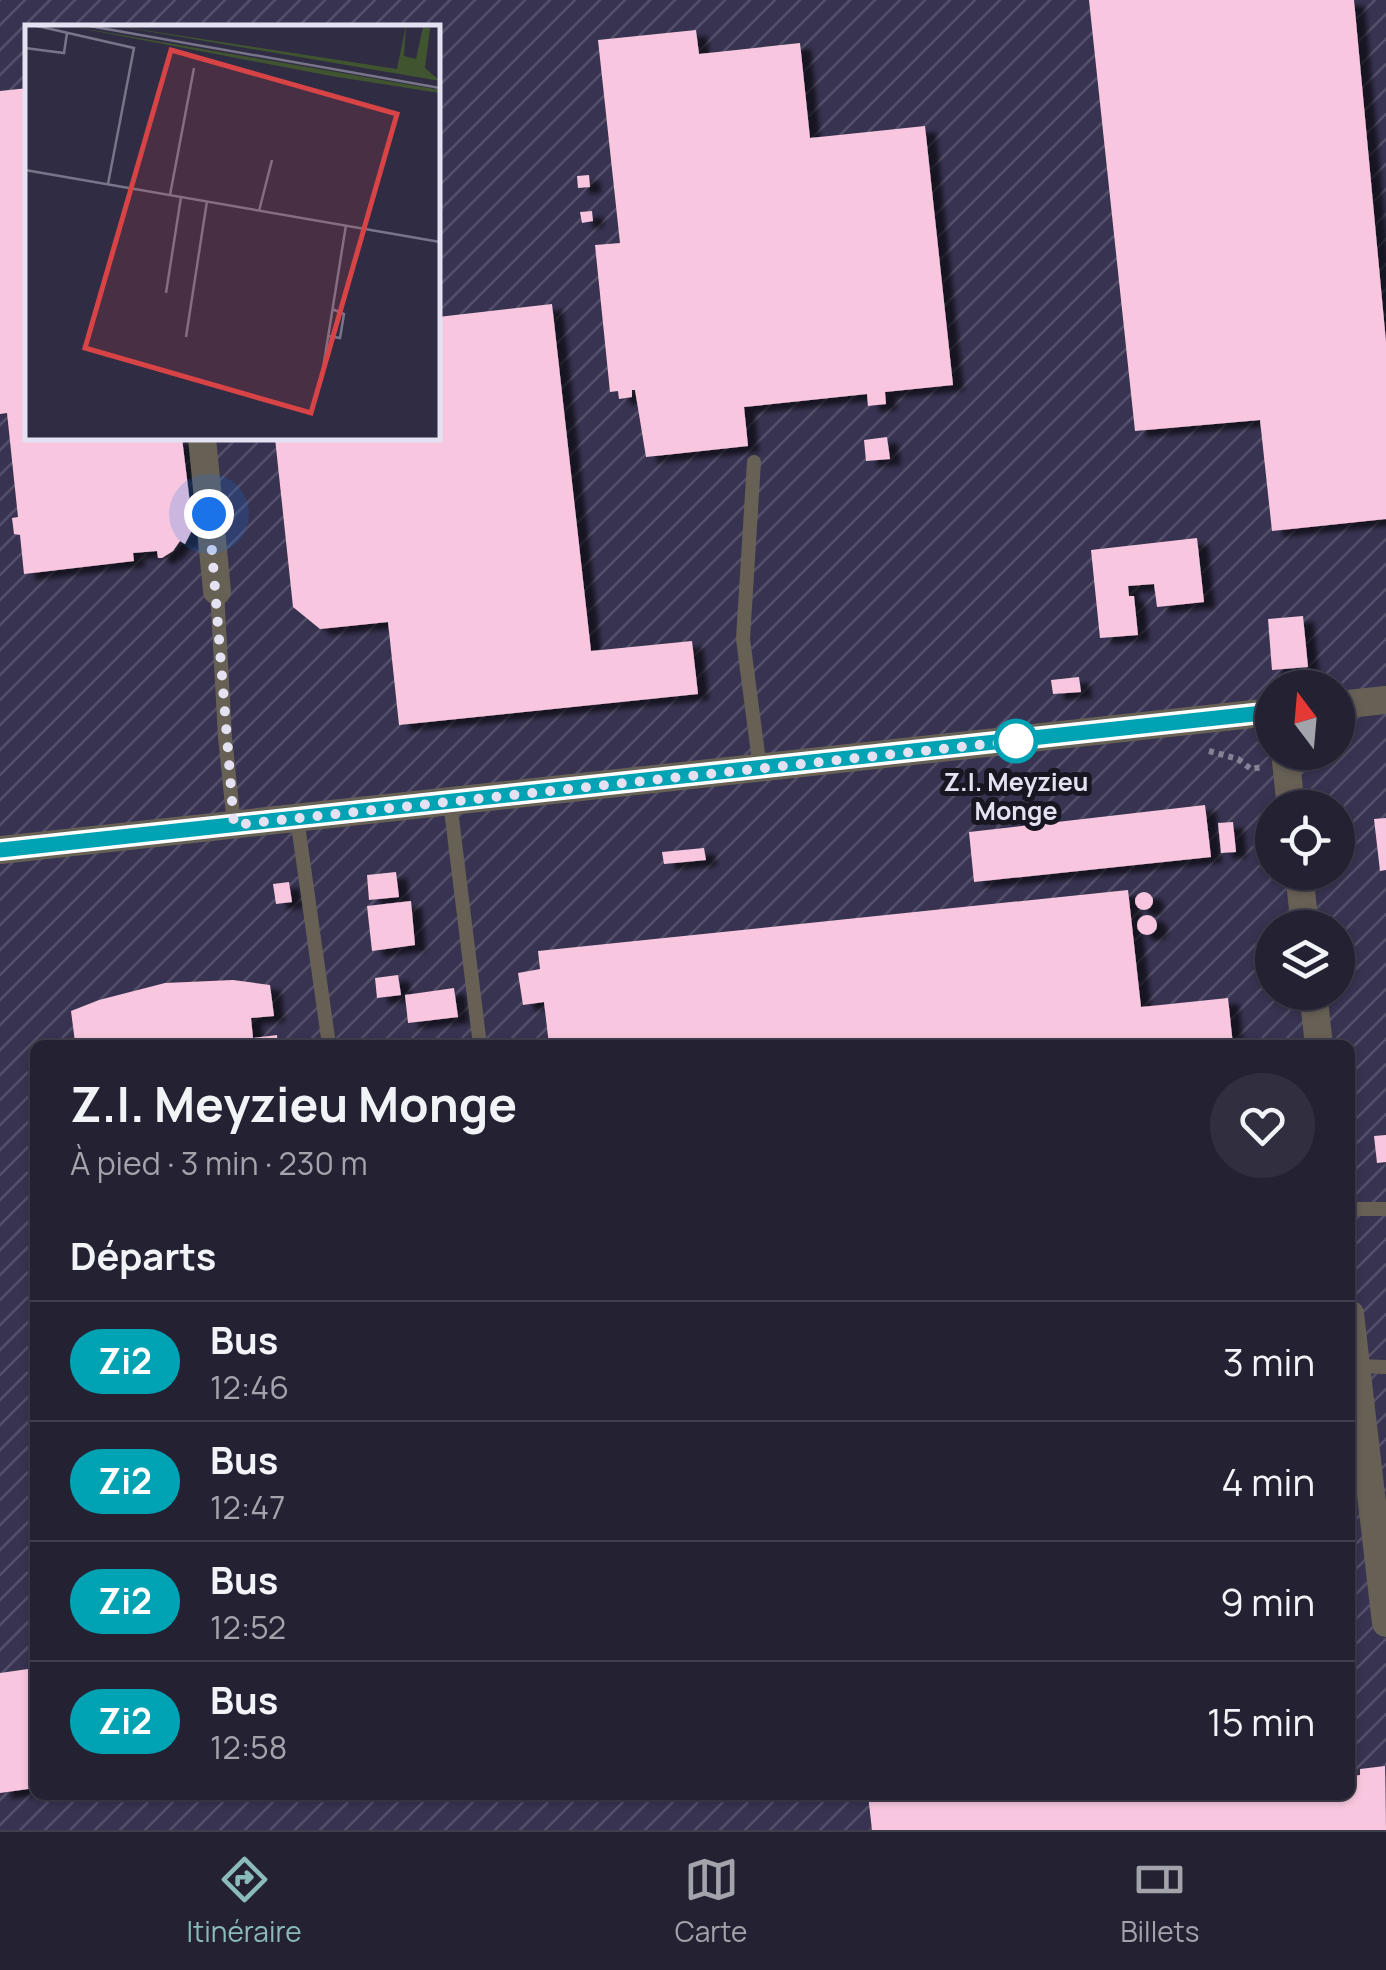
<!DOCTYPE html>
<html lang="fr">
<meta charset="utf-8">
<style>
body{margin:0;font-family:Manrope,sans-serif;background:#302e3f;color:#f1f3f6;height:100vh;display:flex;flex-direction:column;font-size:38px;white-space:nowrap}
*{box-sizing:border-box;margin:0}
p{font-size:32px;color:#a3a3ac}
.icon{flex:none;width:55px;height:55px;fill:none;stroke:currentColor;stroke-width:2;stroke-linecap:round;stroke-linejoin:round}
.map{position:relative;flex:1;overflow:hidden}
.details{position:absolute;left:30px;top:1040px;width:1325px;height:760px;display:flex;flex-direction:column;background:#242133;border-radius:15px;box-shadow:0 2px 8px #0004,0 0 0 2px #413e4e}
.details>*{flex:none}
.badge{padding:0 20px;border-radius:32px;font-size:35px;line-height:65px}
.needle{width:65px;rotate:344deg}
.controls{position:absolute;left:1255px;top:670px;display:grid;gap:20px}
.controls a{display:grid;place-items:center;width:100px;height:100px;border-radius:50%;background:#242133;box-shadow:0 2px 8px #0004,0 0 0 2px #413e4e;font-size:50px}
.you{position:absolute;width:50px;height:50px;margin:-25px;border:8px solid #fff;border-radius:50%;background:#1a73e8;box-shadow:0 0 0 15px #1a73e833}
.map>.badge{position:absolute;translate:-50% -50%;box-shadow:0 0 0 5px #fff}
h2{padding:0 40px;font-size:38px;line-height:90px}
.round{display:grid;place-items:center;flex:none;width:105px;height:105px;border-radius:52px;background:#302e3f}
.headline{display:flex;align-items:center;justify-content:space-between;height:170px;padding:0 40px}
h1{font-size:48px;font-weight:700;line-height:75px}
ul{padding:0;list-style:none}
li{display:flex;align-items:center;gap:30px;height:120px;padding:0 40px;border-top:2px solid #413e4e}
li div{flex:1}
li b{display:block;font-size:38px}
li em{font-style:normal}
li .badge{min-width:110px;font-weight:700;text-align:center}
.tabs{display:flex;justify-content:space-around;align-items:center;height:140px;border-top:2px solid #413e4e;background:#242133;font-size:28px;color:#a3a3ac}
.tabs a{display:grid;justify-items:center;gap:5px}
.tabs .active{color:#8bbbb9}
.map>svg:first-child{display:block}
.industrial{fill:url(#industrial-furrows);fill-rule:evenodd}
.building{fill:#f8c7df;filter:url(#shadow)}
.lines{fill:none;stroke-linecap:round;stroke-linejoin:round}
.path{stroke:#858296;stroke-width:6;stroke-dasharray:5 5;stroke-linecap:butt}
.lane{stroke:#676055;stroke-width:14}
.street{stroke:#676055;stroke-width:28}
.line-casing{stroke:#fff;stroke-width:22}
.line{stroke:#00a3b4;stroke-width:15}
.walk{stroke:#e4e2f2;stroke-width:10;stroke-dasharray:0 18}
.stop-dot{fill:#fff;stroke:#00a3b4;stroke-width:5}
.labels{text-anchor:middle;stroke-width:10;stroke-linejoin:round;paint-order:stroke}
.stop-label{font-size:25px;font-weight:bold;fill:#e4e2f2;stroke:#181621}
.inset-road{fill:none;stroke:#78758a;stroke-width:2.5}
.view{fill:#d84446;fill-opacity:0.15;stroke:#d84446;stroke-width:5}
.inset-edge{fill:none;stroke:#e4e2f2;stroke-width:5}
</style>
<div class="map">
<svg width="1386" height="1830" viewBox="0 0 1386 1830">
<defs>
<pattern id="industrial-furrows" width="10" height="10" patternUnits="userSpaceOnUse" patternTransform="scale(2.5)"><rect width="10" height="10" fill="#383351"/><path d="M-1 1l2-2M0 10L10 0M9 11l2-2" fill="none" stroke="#55506a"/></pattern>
<filter id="shadow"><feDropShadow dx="11" dy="6" stdDeviation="2.5" flood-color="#0009"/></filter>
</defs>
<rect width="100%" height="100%" fill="#302c44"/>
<!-- industrial -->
<path class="industrial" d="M0,0H1386V1830H0ZM28,28H438V438H28ZM1272,688H1338V752H1272ZM1272,808H1338V872H1272ZM1272,928H1338V992H1272ZM35,1045H1350V1795H35Z"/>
<!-- building -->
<g class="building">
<polygon points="1089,0 1354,0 1386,342 1386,519 1272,531 1260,420 1135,431"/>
<polygon points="696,30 699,54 800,43 810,138 925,126 953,385 885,392 886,404 868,406 867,394 744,407 748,446 646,457 635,390 632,390 632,397 619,399 618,391 610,392 595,245 620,243 598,40"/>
<polygon points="28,88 28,438 182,438 193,528 185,544 180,541 173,551 162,558 158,558 157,551 133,553 134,561 24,574 20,535 14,534 12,518 18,517 7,413 0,414 0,91"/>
<polygon points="589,175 590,187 578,188 577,176"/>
<polygon points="592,211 593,221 582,223 580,212"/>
<polygon points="552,304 591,651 692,641 698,694 399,725 388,622 320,629 293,607 275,438 438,438 438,317"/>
<polygon points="887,437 890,459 866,461 864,440"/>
<polygon points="1197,538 1204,602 1157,607 1154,584 1128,586 1129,596 1134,596 1138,635 1100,638 1091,550"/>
<polygon points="1303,616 1308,667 1272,670 1268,619"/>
<polygon points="1079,677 1081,692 1053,694 1051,680"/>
<polygon points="1205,805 1211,857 974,882 969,832"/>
<polygon points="1386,818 1386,870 1380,871 1374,819"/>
<polygon points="1233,822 1236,852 1221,853 1218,823"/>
<polygon points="704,848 706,860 664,864 662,852"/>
<polygon points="396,872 399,897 369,900 367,875"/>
<polygon points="289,882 292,902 276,904 273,884"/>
<polygon points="1128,890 1141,1007 1228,998 1233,1045 549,1045 544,1002 523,1005 518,973 540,969 538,951"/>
<circle cx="1144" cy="901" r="9"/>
<polygon points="411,901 415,945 372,951 367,906"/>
<circle cx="1147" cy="925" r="10"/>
<polygon points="398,975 401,995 377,998 375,978"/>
<polygon points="233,980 270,985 274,1016 251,1018 253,1038 277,1035 278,1045 99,1045 99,1038 75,1042 71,1011 99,1000 165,983"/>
<polygon points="454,988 458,1017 408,1023 405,995"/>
<polygon points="1386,1135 1386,1162 1377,1163 1374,1136"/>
<polygon points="35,1668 35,1788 0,1793 0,1673"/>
<polygon points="1385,1766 1386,1830 872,1830 868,1795 1350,1795 1350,1776 1360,1775 1360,1769"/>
</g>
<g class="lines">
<!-- path -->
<polyline class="path" points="1209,751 1238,759 1251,769 1262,767"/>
<!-- lane -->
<g class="lane">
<polyline points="754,462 743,639 760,769"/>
<polyline points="217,591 225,737 234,825"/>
<polyline points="450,802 480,1045"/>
<polyline points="297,818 329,1045"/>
<polyline points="1350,1209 1386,1209"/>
<polyline points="1356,1366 1386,1367"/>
</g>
<!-- street -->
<g class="street">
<polyline points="202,438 217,591"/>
<polyline points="1338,705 1386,700"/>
<polyline points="1285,752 1291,808"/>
<polyline points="0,850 1272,712"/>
<polyline points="1299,872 1305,928"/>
<polyline points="1313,992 1319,1045"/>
<polyline points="1350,1314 1386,1623"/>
</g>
</g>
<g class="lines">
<!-- line casing -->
<g class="line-casing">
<polyline id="line" points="0,850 1272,712"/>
</g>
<!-- line -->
<use href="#line" class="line"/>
<!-- walk -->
<polyline class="walk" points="209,514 234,825 1025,740 1016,741"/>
</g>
<!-- markers -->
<circle class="stop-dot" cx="1016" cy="741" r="20"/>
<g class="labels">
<!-- stop labels -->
<g class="stop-label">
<text x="1016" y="791">Z.I. Meyzieu<tspan x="1016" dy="29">Monge</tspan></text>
</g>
</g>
<!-- overview -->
<g transform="translate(25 25)">
<rect width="415" height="415" fill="#302c44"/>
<path d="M39,0L415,65V68L306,51ZM86,0L372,44L381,0L379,31L391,34L398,2L405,3L400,43L415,56Z" fill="#40552f"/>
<path class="inset-road" d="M8,0L109,23L83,159M59,0L415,63M0,23L39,28L42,8M0,145L415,217M145,170L169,43M234,186L247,135M141,268L156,172M303,311L315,313L319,289L307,284M161,312L182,176M296,356L321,200"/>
<path class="view" d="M146,25L372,89L286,388L60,323Z"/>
<rect width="415" height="415" class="inset-edge"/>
</g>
</svg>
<div class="controls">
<a><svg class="needle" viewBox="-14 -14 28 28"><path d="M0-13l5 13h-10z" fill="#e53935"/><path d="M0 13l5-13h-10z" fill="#a3a3ac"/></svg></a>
<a><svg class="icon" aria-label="locate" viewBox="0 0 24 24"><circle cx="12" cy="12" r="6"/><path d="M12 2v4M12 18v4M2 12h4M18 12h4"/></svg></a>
<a><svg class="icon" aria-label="layers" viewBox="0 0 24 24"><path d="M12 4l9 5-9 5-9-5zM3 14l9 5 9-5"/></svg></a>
</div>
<div class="you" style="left:209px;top:514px"></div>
<section class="details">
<div class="headline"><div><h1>Z.I. Meyzieu Monge</h1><p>À pied · 3 min · 230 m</p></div><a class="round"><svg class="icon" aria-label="heart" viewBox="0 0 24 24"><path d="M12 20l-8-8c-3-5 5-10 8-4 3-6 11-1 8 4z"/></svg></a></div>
<h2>Départs</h2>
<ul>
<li><span class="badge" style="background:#00a3b4;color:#fff">Zi2</span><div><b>Bus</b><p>12:46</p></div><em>3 min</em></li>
<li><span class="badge" style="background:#00a3b4;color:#fff">Zi2</span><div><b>Bus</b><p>12:47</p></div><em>4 min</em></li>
<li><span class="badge" style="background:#00a3b4;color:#fff">Zi2</span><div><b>Bus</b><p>12:52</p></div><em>9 min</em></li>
<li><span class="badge" style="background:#00a3b4;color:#fff">Zi2</span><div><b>Bus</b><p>12:58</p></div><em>15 min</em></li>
</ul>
</section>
</div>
<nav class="tabs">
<a class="active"><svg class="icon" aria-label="directions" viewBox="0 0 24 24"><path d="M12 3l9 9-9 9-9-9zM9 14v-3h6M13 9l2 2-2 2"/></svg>Itinéraire</a>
<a><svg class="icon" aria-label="map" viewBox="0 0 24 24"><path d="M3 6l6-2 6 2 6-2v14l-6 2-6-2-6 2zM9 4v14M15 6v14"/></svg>Carte</a>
<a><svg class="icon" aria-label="tickets" viewBox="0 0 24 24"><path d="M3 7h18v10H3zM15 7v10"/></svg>Billets</a>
</nav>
